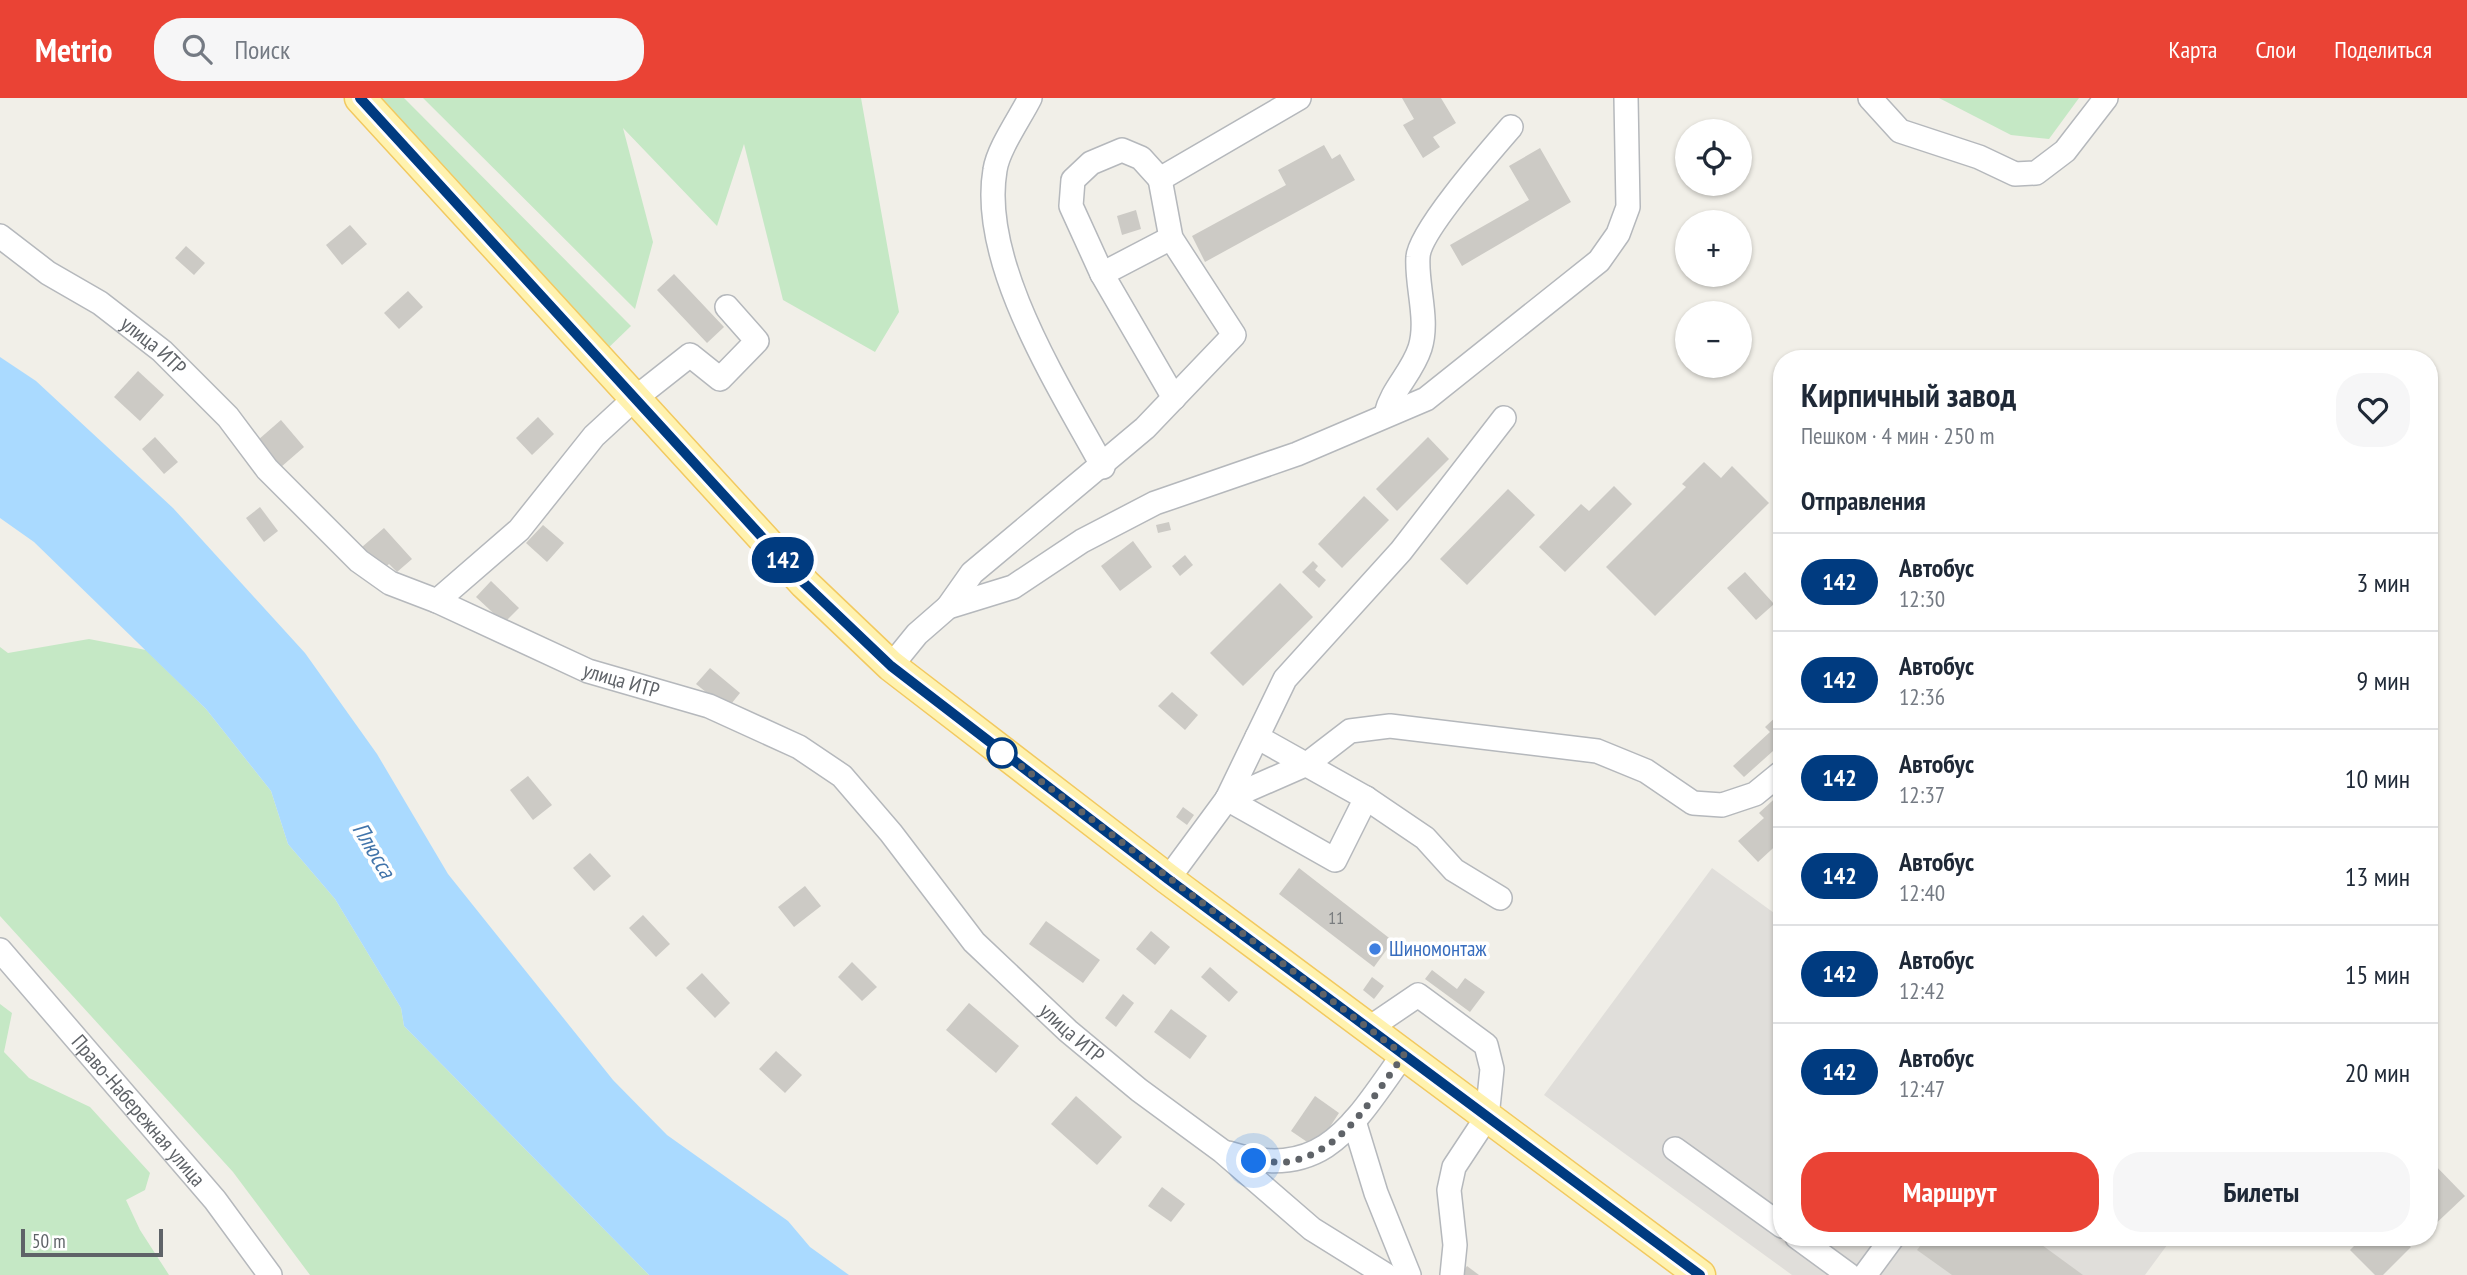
<!DOCTYPE html>
<html lang="ru">
<meta charset="utf-8">
<style>
body{margin:0;font-family:"PT Sans Narrow",sans-serif;background:#f6f6f7;color:#1f2937;height:100vh;display:flex;flex-direction:column;font-size:26px;white-space:nowrap}
*{box-sizing:border-box;margin:0}
p{font-size:23px;color:#747a83}
.icon{flex:none;width:38px;height:38px;fill:none;stroke:currentColor;stroke-width:2;stroke-linecap:round;stroke-linejoin:round}
.map{position:relative;flex:1;overflow:hidden}
.panel{position:absolute;left:1773px;top:252px;width:665px;height:896px;display:flex;flex-direction:column;background:#fff;border-radius:28px;box-shadow:0 2px 5px #0004}
.panel>*{flex:none}
.badge{padding:0 14px;border-radius:23px;font-size:24px;line-height:46px}
.tools{position:absolute;left:1675px;top:21px;display:grid;gap:14px}
.tools a{display:grid;place-items:center;width:77px;height:77px;border-radius:50%;background:#fff;box-shadow:0 2px 5px #0004;font-size:35px}
.scale{position:absolute;left:21px;bottom:18px;width:142px;box-sizing:border-box;padding-left:7px;border:4px solid #5f6368;border-top:0;font-size:19px;line-height:24px;white-space:nowrap;color:#5f6368;-webkit-text-stroke:5px #fff;paint-order:stroke}
.you{position:absolute;width:35px;height:35px;margin:-18px;border:5px solid #fff;border-radius:50%;background:#1a73e8;box-shadow:0 0 0 10px #1a73e833}
.map>.badge{position:absolute;translate:-50% -50%;box-shadow:0 0 0 4px #fff}
h2{padding:0 28px;font-size:26px;line-height:63px}
.round{display:grid;place-items:center;flex:none;width:74px;height:74px;border-radius:28px;background:#f6f6f7}
.head{display:flex;align-items:center;justify-content:space-between;height:119px;padding:0 28px}
h1{font-size:33px;font-weight:600;line-height:52px}
.action{display:flex;gap:14px;margin-top:auto;padding:14px 28px}
.action a{flex:1;height:80px;border-radius:28px;background:#ea4335;color:#fff;font-size:28px;font-weight:600;line-height:80px;text-align:center}
.action a+a{background:#f6f6f7;color:#1f2937}
ul{padding:0;list-style:none}
li{display:flex;align-items:center;gap:21px;height:98px;padding:0 28px;border-top:2px solid #e0e1e3}
li div{flex:1}
li b{display:block;font-size:26px}
li em{font-style:normal}
li .badge{min-width:77px;font-weight:700;text-align:center}
header{display:flex;align-items:center;gap:42px;box-sizing:border-box;height:98px;padding:0 35px;background:#ea4335;color:#fff}
header strong{font-size:33px}
nav{display:flex;gap:38px;margin-inline-start:auto;font-size:24px}
.search{width:490px;height:63px;background:#f6f6f7;display:flex;align-items:center;gap:18px;box-sizing:border-box;padding:0 24px;border-radius:28px;color:#747a83;font-size:26px}
.map>svg:first-child{display:block}
.industrial{fill:#e0deda}
.green{fill:#c5e8c5}
.water{fill:#aadaff}
.building{fill:#cccac5}
.lines{fill:none;stroke-linecap:round;stroke-linejoin:round}
.minor-casing{stroke:#b5b8bc;stroke-width:26}
.major-casing{stroke:#f2c960;stroke-width:33}
.minor{stroke:#fff;stroke-width:23}
.major{stroke:#fff2af;stroke-width:30}
.line-casing{stroke:#fff;stroke-width:16}
.line{stroke:#003b80;stroke-width:10}
.walk{stroke:#5f6368;stroke-width:7;stroke-dasharray:0 12.6}
.stop-dot{fill:#fff;stroke:#003b80;stroke-width:3.5}
.shop-dot{fill:#3f7fe0;stroke:#fff;stroke-width:2.5}
.labels{text-anchor:middle;stroke-width:7;stroke-linejoin:round;paint-order:stroke}
.number-label{font-size:18px;fill:#7a7d7f}
.street-label{font-size:21px;fill:#5f6368;stroke:#fff}
.shop-label{font-size:21px;fill:#366cbe;stroke:#fff;text-anchor:start}
.water-label{font-size:23px;font-style:italic;fill:#4174aa;stroke:#fff}
</style>
<header>
<strong>Metrio</strong>
<div class="search"><svg class="icon" aria-label="search" viewBox="0 0 24 24"><circle cx="10" cy="10" r="6"/><path d="M15 15l6 6"/></svg>Поиск</div>
<nav><a>Карта</a><a>Слои</a><a>Поделиться</a></nav>
</header>
<div class="map">
<svg width="2467" height="1177" viewBox="0 0 2467 1177">
<rect width="100%" height="100%" fill="#f1efe8"/>
<!-- industrial -->
<polygon class="industrial" points="1712,770 1781,820 1782,1139 2173,1139 2145,1177 1792,1177 1544,997"/>
<!-- green -->
<g class="green">
<polygon points="374,0 404,0 631,228 603,255"/>
<polygon points="423,0 861,0 899,214 875,254 783,202 744,46 717,128 623,30 653,144 635,211"/>
<polygon points="1939,0 2079,0 2049,41 2011,37"/>
<polygon points="89,541 146,552 206,611 271,693 288,746 335,801 401,910 404,928 649,1177 310,1177 233,1074 0,818 0,549 8,555"/>
<polygon points="0,906 12,915 4,954 29,980 90,1009 150,1075 145,1092 126,1102 140,1132 169,1177 0,1177"/>
</g>
<!-- water -->
<polygon class="water" points="0,259 36,283 173,410 305,555 377,656 448,776 613,982 667,1037 788,1123 810,1149 849,1177 649,1177 404,928 401,910 335,801 288,746 271,693 206,611 34,444 0,420"/>
<!-- building -->
<g class="building">
<polygon points="1402,0 1441,0 1456,25 1433,39 1440,49 1423,60 1403,27 1414,21"/>
<polygon points="1324,47 1332,61 1340,56 1355,82 1205,164 1192,138 1286,87 1278,72"/>
<polygon points="1540,50 1571,104 1462,168 1450,147 1529,102 1509,68"/>
<polygon points="1136,112 1141,131 1122,137 1117,118"/>
<polygon points="350,127 367,146 342,167 326,147"/>
<polygon points="186,148 205,165 194,177 175,160"/>
<polygon points="674,176 724,229 707,245 657,192"/>
<polygon points="408,193 423,209 399,231 384,215"/>
<polygon points="138,273 164,297 140,323 114,299"/>
<polygon points="538,319 554,336 532,357 516,340"/>
<polygon points="281,322 304,349 281,369 258,342"/>
<polygon points="155,339 178,364 164,376 142,351"/>
<polygon points="1428,339 1449,361 1397,413 1376,391"/>
<polygon points="1704,364 1721,380 1732,368 1769,405 1655,518 1606,469 1686,389 1682,386"/>
<polygon points="1614,388 1632,406 1565,474 1539,449 1581,406 1589,413"/>
<polygon points="1508,391 1535,417 1467,487 1440,461"/>
<polygon points="1364,398 1389,422 1342,470 1318,446"/>
<polygon points="260,409 278,433 264,444 246,420"/>
<polygon points="1169,424 1171,432 1158,435 1156,427"/>
<polygon points="543,427 564,445 547,464 526,445"/>
<polygon points="384,430 412,461 397,474 389,466 383,471 362,449"/>
<polygon points="1133,443 1152,469 1120,493 1101,468"/>
<polygon points="1185,457 1193,467 1180,478 1172,468"/>
<polygon points="1313,463 1318,468 1315,472 1326,482 1319,490 1302,474"/>
<polygon points="1745,474 1774,506 1756,522 1727,490"/>
<polygon points="491,483 519,510 504,525 476,499"/>
<polygon points="1280,485 1313,519 1243,588 1210,555"/>
<polygon points="710,570 740,595 727,611 696,586"/>
<polygon points="1172,594 1198,617 1185,632 1158,608"/>
<polygon points="1779,616 1782,645 1744,679 1733,668 1770,634 1765,629"/>
<polygon points="528,678 552,707 533,722 510,692"/>
<polygon points="1782,694 1782,742 1758,764 1738,743 1764,720 1759,715"/>
<polygon points="1183,709 1194,717 1187,727 1176,719"/>
<polygon points="590,755 611,778 594,793 573,770"/>
<polygon points="1299,770 1393,843 1374,869 1279,796"/>
<polygon points="805,788 821,808 794,829 778,809"/>
<polygon points="643,817 670,846 656,859 629,830"/>
<polygon points="1046,823 1100,862 1083,885 1029,846"/>
<polygon points="1151,833 1170,849 1155,867 1136,851"/>
<polygon points="852,864 877,889 862,903 838,879"/>
<polygon points="1210,869 1238,894 1229,904 1201,879"/>
<polygon points="1432,872 1457,891 1465,880 1485,894 1470,914 1425,881"/>
<polygon points="702,875 730,905 715,920 686,890"/>
<polygon points="1372,879 1384,888 1374,901 1363,892"/>
<polygon points="1123,896 1134,905 1116,929 1105,920"/>
<polygon points="969,905 1019,948 996,975 946,932"/>
<polygon points="1171,911 1207,938 1190,961 1154,934"/>
<polygon points="776,953 802,977 785,995 759,971"/>
<polygon points="1076,998 1122,1039 1097,1067 1051,1026"/>
<polygon points="1315,998 1339,1015 1316,1050 1291,1033"/>
<polygon points="2429,1061 2465,1098 2429,1132"/>
<polygon points="1162,1089 1185,1106 1171,1124 1148,1108"/>
<polygon points="1927,1139 2031,1139 2083,1177 1952,1177 1917,1152"/>
<polygon points="2363,1139 2400,1139 2411,1149 2383,1177 2375,1177 2350,1152"/>
<polygon points="1467,1168 1479,1177 1460,1177"/>
</g>
<g class="lines">
<!-- minor casing -->
<g class="minor-casing">
<g id="minor">
<path d="M1030,0C1020,20 998,51 995,72C979,165 1060,290 1103,369"/>
<polyline points="1870,0 1900,33 1979,59 2015,76 2036,75 2065,53 2106,0"/>
<polyline points="1160,81 1141,60 1122,52 1091,65 1073,82 1071,108 1102,176 1174,300"/>
<path id="s1" d="M0,138L48,175L100,205L162,253L228,319L267,371L359,463L390,485L437,503L588,573L709,608L799,649L842,678L891,735L974,844L1068,933L1139,992L1222,1053L1312,1131L1386,1177"/>
<polyline points="1102,176 1171,140"/>
<path d="M1386,316C1392,291 1412,275 1420,250C1429,222 1416,187 1418,159C1419,134 1492,51 1511,29"/>
<polyline points="437,503 519,432 594,338 633,302 690,257 720,281 757,243 727,209"/>
<polyline points="948,509 972,475 1145,330 1234,237 1171,140 1160,81 1299,0"/>
<polyline points="891,568 917,536 948,509 1013,489 1082,443 1155,405 1297,356 1426,301 1599,163 1618,136 1628,109 1626,0"/>
<polyline points="1257,639 1366,700 1425,740 1454,772 1500,800"/>
<polyline points="1227,701 1307,666 1350,633 1390,628 1597,653 1646,673 1693,705 1722,707 1755,696 1782,674"/>
<polyline points="1227,701 1335,762 1366,700"/>
<polyline points="1168,781 1227,701 1285,581 1401,453 1504,320"/>
<path id="s2" d="M0,852L215,1102L270,1177"/>
<polyline points="1368,931 1418,897 1486,947 1492,971 1487,1019 1454,1069 1449,1092 1455,1147 1452,1177"/>
<polyline points="1354,1023 1376,1095 1409,1177"/>
<polyline points="1675,1051 1782,1128"/>
<path d="M1228,1055C1324,1085 1354,1025 1403,957"/>
<polyline points="1797,1139 1849,1177"/>
<polyline points="1865,1177 1893,1139"/>
</g>
</g>
<!-- major casing -->
<g class="major-casing">
<polyline id="major" points="360,0 805,486 891,568 1168,781 1700,1177"/>
</g>
<!-- minor -->
<use href="#minor" class="minor"/>
<!-- major -->
<use href="#major" class="major"/>
</g>
<g class="lines">
<!-- line casing -->
<g class="line-casing">
<polyline id="line" points="360,0 805,486 891,568 1168,781 1700,1177"/>
</g>
<!-- line -->
<use href="#line" class="line"/>
<!-- walk -->
<path class="walk" d="M1002,655L997,650L1404,957C1373,998 1343,1055 1287,1064C1277,1065 1265,1063 1254,1063"/>
</g>
<!-- markers -->
<circle class="stop-dot" cx="1002" cy="655" r="14"/>
<circle class="shop-dot" cx="1375" cy="851" r="7"/>
<g class="labels">
<!-- number labels -->
<g class="number-label">
<text x="1336" y="826">11</text>
</g>
<!-- street labels -->
<g class="street-label">
<text dy="7" stroke="none"><textPath href="#s1" startOffset="189">улица ИТР</textPath></text>
<text dy="7" stroke="none"><textPath href="#s1" startOffset="777">улица ИТР</textPath></text>
<text dy="7" stroke="none"><textPath href="#s1" startOffset="1365">улица ИТР</textPath></text>
<text dy="7" stroke="none"><textPath href="#s2" startOffset="212">Право-Набережная улица</textPath></text>
</g>
<!-- shop labels -->
<g class="shop-label">
<text x="1389" y="858">Шиномонтаж</text>
</g>
<!-- water labels -->
<g class="water-label">
<text transform="translate(374 752) rotate(59)" y="8">Плюсса</text>
</g>
</g>
</svg>
<div class="tools">
<a><svg class="icon" aria-label="locate" viewBox="0 0 24 24"><circle cx="12" cy="12" r="6"/><path d="M12 2v4M12 18v4M2 12h4M18 12h4"/></svg></a>
<a>+</a>
<a>−</a>
</div>
<div class="scale">50 m</div>
<div class="you" style="left:1254px;top:1063px"></div>
<b class="badge" style="left:783px;top:462px;background:#003b80;color:#fff">142</b>
<section class="panel">
<div class="head"><div><h1>Кирпичный завод</h1><p>Пешком · 4 мин · 250 m</p></div><a class="round"><svg class="icon" aria-label="heart" viewBox="0 0 24 24"><path d="M12 20l-8-8c-3-5 5-10 8-4 3-6 11-1 8 4z"/></svg></a></div>
<h2>Отправления</h2>
<ul>
<li><span class="badge" style="background:#003b80;color:#fff">142</span><div><b>Автобус</b><p>12:30</p></div><em>3 мин</em></li>
<li><span class="badge" style="background:#003b80;color:#fff">142</span><div><b>Автобус</b><p>12:36</p></div><em>9 мин</em></li>
<li><span class="badge" style="background:#003b80;color:#fff">142</span><div><b>Автобус</b><p>12:37</p></div><em>10 мин</em></li>
<li><span class="badge" style="background:#003b80;color:#fff">142</span><div><b>Автобус</b><p>12:40</p></div><em>13 мин</em></li>
<li><span class="badge" style="background:#003b80;color:#fff">142</span><div><b>Автобус</b><p>12:42</p></div><em>15 мин</em></li>
<li><span class="badge" style="background:#003b80;color:#fff">142</span><div><b>Автобус</b><p>12:47</p></div><em>20 мин</em></li>
</ul>
<div class="action"><a>Маршрут</a><a>Билеты</a></div>
</section>
</div>
